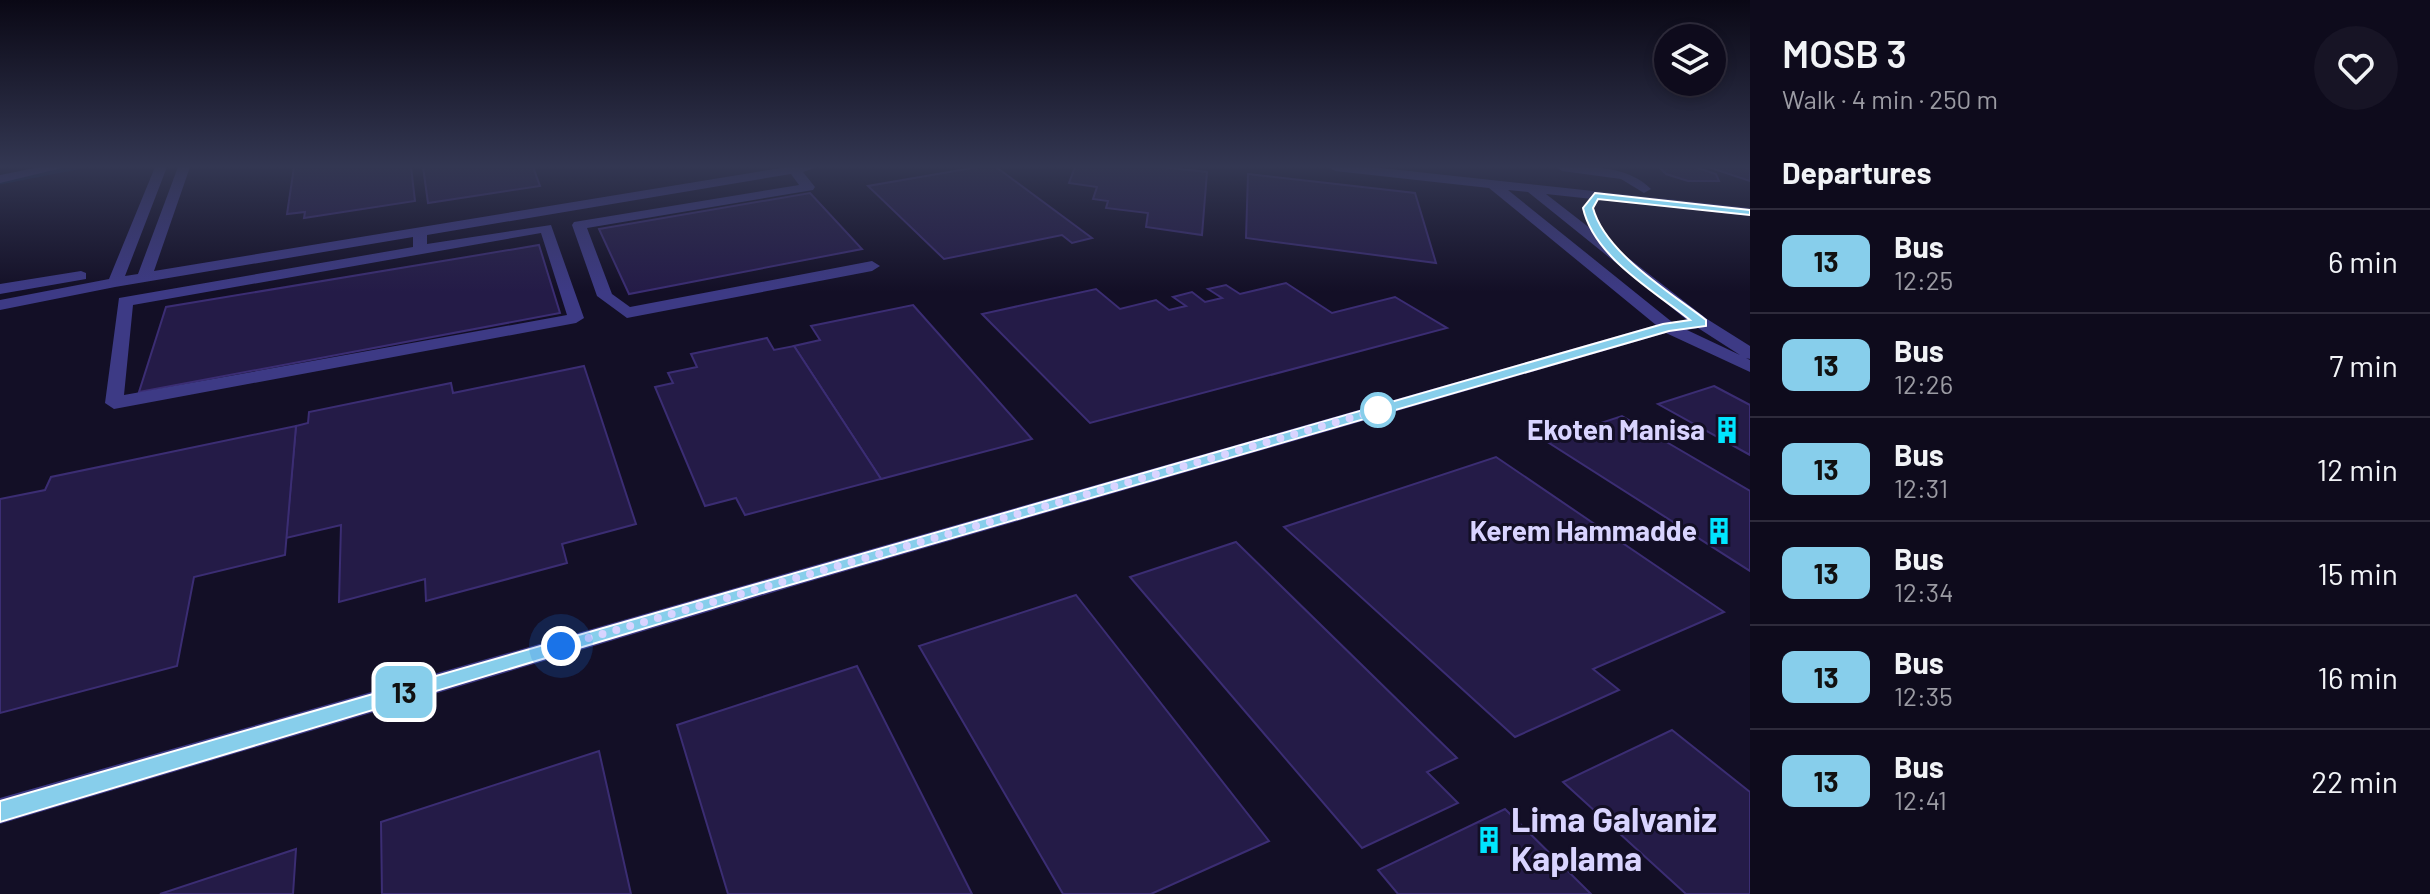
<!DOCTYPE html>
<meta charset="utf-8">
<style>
body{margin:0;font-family:Barlow,sans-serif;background:#171425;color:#f1f3f6;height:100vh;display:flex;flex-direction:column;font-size:30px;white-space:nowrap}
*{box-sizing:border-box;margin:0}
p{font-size:26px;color:#9b9ba3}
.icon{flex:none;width:44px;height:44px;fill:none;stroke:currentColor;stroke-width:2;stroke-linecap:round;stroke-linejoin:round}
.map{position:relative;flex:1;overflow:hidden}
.details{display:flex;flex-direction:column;background:#0e0b1c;width:680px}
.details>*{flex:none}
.badge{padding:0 16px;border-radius:12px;font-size:28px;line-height:52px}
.controls{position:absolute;left:1654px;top:24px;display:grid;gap:16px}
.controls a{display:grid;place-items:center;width:72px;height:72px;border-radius:50%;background:#0e0b1c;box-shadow:0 4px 12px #0003,0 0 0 2px #2e2b3b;font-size:40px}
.you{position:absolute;width:40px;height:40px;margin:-20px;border:6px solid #fff;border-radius:50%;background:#1a73e8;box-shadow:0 0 0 12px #1a73e833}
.map>.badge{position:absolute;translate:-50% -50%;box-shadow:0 0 0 4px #fff}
h2{padding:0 32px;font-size:30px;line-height:72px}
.round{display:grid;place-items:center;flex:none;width:84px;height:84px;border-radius:42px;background:#171425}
.head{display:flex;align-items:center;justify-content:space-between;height:136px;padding:0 32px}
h1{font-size:38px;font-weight:600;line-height:60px}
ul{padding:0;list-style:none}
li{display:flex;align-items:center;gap:24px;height:104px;padding:0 32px;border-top:2px solid #2e2b3b}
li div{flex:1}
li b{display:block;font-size:30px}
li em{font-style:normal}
li .badge{min-width:88px;font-weight:700;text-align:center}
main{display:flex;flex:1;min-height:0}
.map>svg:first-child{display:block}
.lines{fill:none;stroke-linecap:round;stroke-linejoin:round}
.stream{stroke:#0c2248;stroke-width:5}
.building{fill:#241b47;stroke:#3b2d73;stroke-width:2}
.minor{fill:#3d3a85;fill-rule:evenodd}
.line{fill:#87ceeb;stroke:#fff;stroke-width:2}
.walk{stroke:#d9d4ff;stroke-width:8;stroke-dasharray:0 14.4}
.stop-dot{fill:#fff;stroke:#87ceeb;stroke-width:4}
.labels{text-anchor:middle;stroke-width:6;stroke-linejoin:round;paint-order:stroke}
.poi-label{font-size:28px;font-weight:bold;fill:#d9d4ff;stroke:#130f26;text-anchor:end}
.near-poi-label{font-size:34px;font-weight:bold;fill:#d9d4ff;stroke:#130f26;text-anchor:start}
</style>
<main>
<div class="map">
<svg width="1750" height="894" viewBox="0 0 1750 894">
<rect width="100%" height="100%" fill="#130f26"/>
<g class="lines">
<!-- stream -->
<polyline class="stream" points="0,182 77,167"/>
</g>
<!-- building -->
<g class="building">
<polygon points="294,167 411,167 415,201 304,218 305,212 287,214"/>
<polygon points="423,167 533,167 540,186 428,203"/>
<polygon points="978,167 996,167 1092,238 1072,243 1062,235 944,259 868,186"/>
<polygon points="1075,167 1162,167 1207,172 1202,235 1146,227 1148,213 1106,208 1108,201 1093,199 1097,187 1069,183"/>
<polygon points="1659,167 1695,167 1716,174 1719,181 1688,181 1666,174"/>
<polygon points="1708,167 1744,167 1750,169 1750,181"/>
<polygon points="1248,174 1415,193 1436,263 1246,238"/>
<polygon points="810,193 862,249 629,294 599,229"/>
<polygon points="539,245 560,313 139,392 166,307"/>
<polygon points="1286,283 1332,313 1395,297 1447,328 1090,423 982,314 1096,289 1120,309 1156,300 1169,310 1186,306 1173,297 1192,292 1205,302 1222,298 1208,289 1226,285 1240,294"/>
<polygon points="913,305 1032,439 881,479 794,346 820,340 811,326"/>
<polygon points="767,338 774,350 794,346 881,479 745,515 736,498 705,506 655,387 673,383 668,373 697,367 691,354"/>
<polygon points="584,366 636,524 562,544 567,563 426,601 425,579 339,602 341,525 286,538 296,426 308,423 309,412 451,383 453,393"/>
<polygon points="1714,386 1750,405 1750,455 1658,404"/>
<polygon points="1622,416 1750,491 1750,571 1546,441"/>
<polygon points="296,426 285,555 194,577 177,666 0,713 0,499 45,490 51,477"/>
<polygon points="1496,457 1724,612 1593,669 1619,690 1515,737 1284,527"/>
<polygon points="1236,542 1457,758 1427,772 1458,803 1362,848 1130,577"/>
<polygon points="1076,595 1269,841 1151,894 1063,894 919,646"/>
<polygon points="857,666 972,894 728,894 677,725"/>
<polygon points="1672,730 1750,792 1750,894 1686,894 1563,782"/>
<polygon points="599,751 631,894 382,894 381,822"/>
<polygon points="1505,809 1591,894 1398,894 1378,870"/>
<polygon points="296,849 293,894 160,894"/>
</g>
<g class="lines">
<!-- minor -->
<g class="minor">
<polygon points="40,167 66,167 0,183 0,175"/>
<path d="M155,167H167L125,276L138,274L178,167H190L154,271L787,167H817L803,172L815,187L813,190L587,228L612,294L630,307L872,261L880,266L872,271L627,318L597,296L572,225L574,222L799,185L791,174L427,235V244L551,225L584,318L576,323L114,409L105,403L119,298L413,247V237L115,287L0,310V300L109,279ZM541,233L567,315L124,395L133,305Z"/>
<path d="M1329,167H1372L1750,208V216L1546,194L1707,319L1750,346V359L1746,358L1750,360V372L1666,333L801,584L0,824V798L1656,325L1489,188L1335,171ZM1508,190L1528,192L1687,320L1672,322ZM1698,328L1740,355L1687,330Z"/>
<path d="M1556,167C1589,167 1626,164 1651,189L1644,193L1621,179L1562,171Z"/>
<polygon points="81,271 86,273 86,279 0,294 0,284"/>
</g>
</g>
<!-- sky -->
<linearGradient id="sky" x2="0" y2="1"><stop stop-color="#0a0815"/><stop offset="0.57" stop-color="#333752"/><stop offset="1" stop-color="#333752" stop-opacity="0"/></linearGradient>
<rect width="1750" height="292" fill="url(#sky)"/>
<!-- line -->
<path class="line" d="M1595,193L1750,210V215L1598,199L1593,208C1605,253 1670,292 1706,320V326L1669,331L769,591L0,822V801L1663,324L1690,320C1653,290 1594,257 1583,208Z"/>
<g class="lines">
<!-- walk -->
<polyline class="walk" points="561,646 1378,410"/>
</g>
<!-- icons -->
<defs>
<g id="building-bare" transform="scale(2.16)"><path d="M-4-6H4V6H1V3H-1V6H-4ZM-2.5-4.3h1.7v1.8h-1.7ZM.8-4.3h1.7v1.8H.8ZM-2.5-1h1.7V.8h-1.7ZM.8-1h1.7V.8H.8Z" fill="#00e5ff" stroke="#130f26" stroke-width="2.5" paint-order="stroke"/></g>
</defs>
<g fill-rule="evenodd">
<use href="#building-bare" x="1727" y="430"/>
<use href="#building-bare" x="1719" y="531"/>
<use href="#building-bare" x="1489" y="840"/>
</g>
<!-- markers -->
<circle class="stop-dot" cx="1378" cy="410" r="16"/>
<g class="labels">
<!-- poi labels -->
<g class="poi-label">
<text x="1705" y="440">Ekoten Manisa</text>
<text x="1697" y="541">Kerem Hammadde</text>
</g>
<!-- near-poi labels -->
<g class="near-poi-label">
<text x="1511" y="832">Lima Galvaniz<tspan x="1511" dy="39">Kaplama</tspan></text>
</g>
</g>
</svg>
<div class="controls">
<a><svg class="icon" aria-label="layers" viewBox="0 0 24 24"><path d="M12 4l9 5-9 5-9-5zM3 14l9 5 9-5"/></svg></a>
</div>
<div class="you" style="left:561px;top:646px"></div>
<b class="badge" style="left:404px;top:692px;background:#87ceeb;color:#111">13</b>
</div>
<section class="details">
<div class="head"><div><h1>MOSB 3</h1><p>Walk · 4 min · 250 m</p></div><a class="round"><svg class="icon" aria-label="heart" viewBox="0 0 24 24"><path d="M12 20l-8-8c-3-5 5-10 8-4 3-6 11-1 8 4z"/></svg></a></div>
<h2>Departures</h2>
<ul>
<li><span class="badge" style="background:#87ceeb;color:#111">13</span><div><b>Bus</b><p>12:25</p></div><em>6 min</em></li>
<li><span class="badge" style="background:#87ceeb;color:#111">13</span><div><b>Bus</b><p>12:26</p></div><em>7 min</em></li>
<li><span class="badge" style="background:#87ceeb;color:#111">13</span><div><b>Bus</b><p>12:31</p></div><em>12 min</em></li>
<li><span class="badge" style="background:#87ceeb;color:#111">13</span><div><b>Bus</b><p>12:34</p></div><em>15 min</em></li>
<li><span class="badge" style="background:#87ceeb;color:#111">13</span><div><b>Bus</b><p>12:35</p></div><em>16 min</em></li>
<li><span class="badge" style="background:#87ceeb;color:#111">13</span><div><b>Bus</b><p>12:41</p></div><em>22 min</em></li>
</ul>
</section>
</main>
